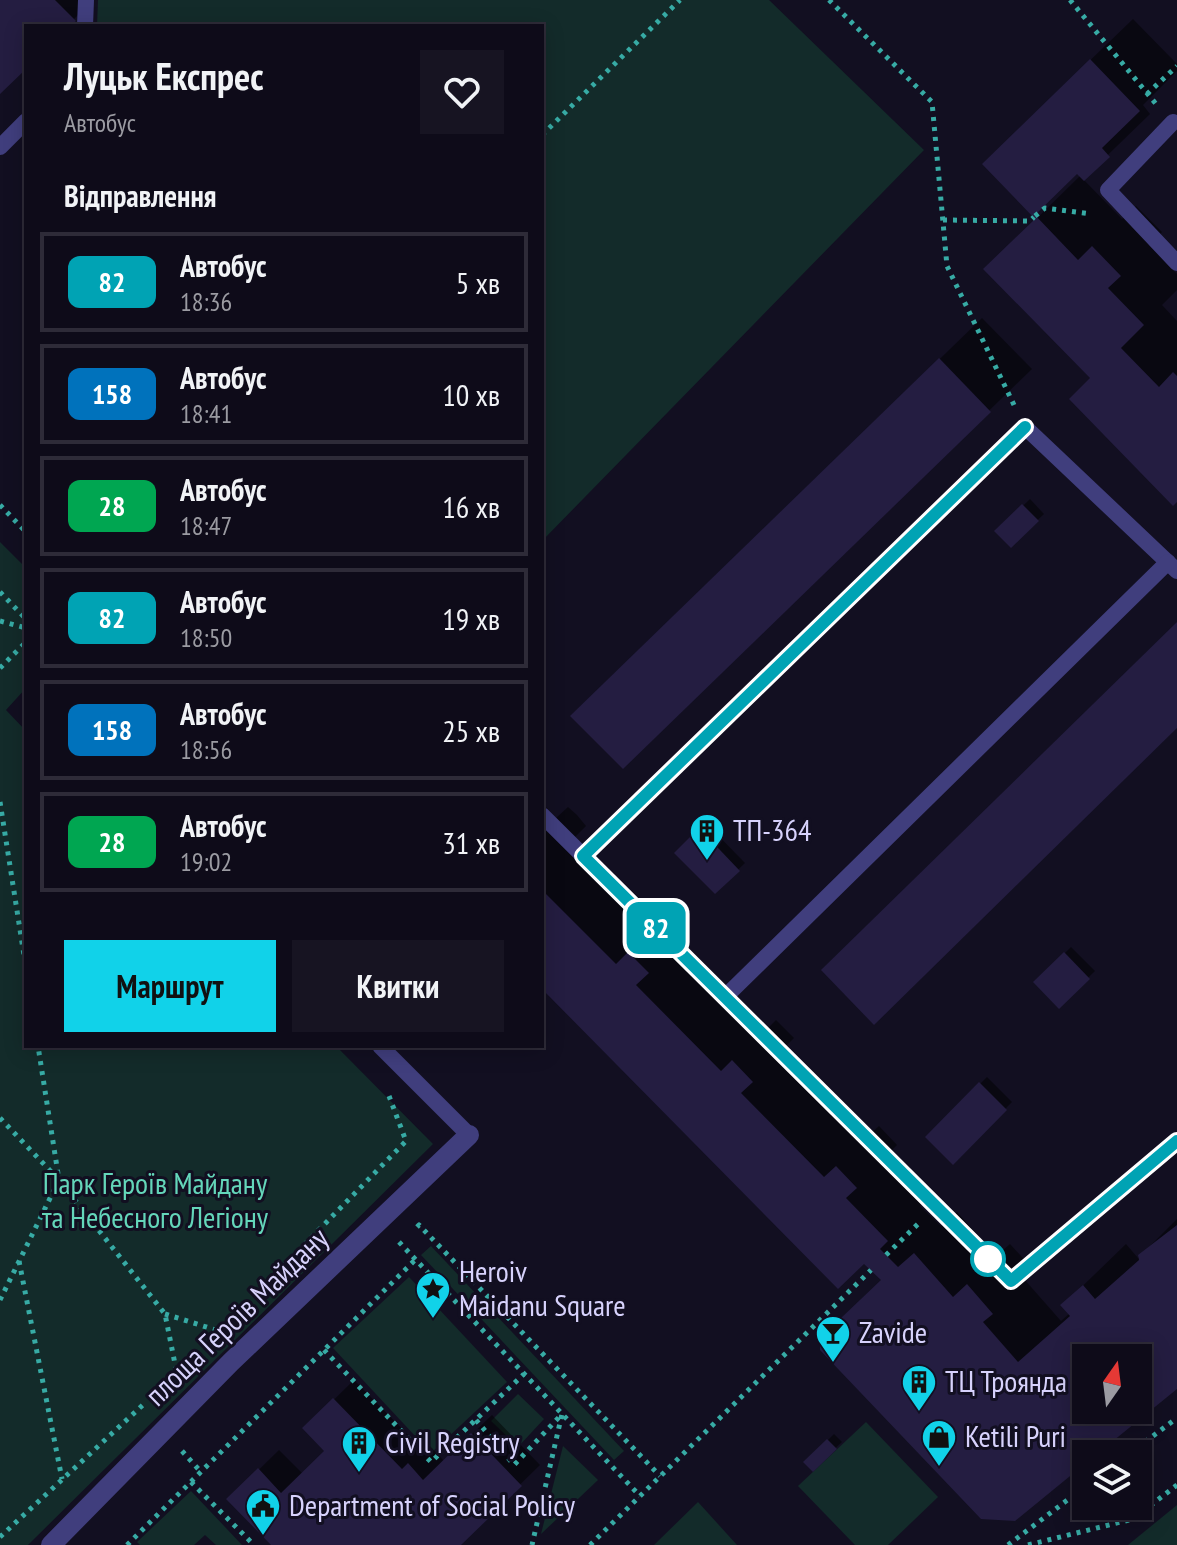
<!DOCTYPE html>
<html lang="uk">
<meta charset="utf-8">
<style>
body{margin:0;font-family:"PT Sans Narrow",sans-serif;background:#171422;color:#f1f3f6;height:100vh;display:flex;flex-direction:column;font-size:30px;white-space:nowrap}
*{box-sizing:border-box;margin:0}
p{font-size:26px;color:#9b9ba2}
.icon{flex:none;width:44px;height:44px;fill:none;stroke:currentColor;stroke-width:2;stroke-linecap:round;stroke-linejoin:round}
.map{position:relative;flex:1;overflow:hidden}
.details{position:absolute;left:24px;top:24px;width:520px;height:1024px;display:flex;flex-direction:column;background:#0e0b19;border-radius:0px;box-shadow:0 4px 20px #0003,0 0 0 2px #2e2b38}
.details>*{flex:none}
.badge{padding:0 16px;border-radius:12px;font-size:28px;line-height:52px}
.needle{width:52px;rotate:14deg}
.fabs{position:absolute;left:1072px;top:1344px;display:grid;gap:16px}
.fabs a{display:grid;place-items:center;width:80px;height:80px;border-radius:0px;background:#0e0b19;box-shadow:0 4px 20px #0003,0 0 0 2px #2e2b38;font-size:40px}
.map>.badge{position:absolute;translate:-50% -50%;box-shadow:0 0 0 4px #fff}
h2{padding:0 40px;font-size:30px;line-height:72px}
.round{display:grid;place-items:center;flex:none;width:84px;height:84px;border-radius:0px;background:#171422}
.summary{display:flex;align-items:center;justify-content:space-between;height:136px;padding:0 40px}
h1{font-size:38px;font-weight:700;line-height:60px}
.action{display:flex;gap:16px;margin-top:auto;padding:16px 40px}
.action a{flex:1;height:92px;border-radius:0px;background:#11d2e9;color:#111;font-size:32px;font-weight:700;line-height:92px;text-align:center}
.action a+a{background:#171422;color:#f1f3f6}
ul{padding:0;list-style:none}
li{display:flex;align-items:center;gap:24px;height:100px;margin:0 16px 12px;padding:0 24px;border:4px solid #2e2b38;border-radius:0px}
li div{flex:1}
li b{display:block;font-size:30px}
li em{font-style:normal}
li .badge{min-width:88px;font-weight:700;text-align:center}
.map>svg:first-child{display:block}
.green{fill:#132b2a}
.shadow{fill:#0007;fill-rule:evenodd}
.building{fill:#241d41;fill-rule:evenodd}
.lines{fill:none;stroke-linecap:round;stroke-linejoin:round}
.path{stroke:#37aba5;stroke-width:5;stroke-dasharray:4 6;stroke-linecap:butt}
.lane{stroke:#403e7d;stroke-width:16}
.street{stroke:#403e7d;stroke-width:20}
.line-casing{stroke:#fff;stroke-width:18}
.line{stroke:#00a3b4;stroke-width:12}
.stop-dot{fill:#fff;stroke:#00a3b4;stroke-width:4}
.labels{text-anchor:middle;stroke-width:6;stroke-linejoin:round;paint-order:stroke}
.poi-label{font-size:30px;fill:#d7d2fc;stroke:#120f21;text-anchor:start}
.park-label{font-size:30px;fill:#64d6ba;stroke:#120f21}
.street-label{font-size:30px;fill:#d7d2fc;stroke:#120f21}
</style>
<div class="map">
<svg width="1177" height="1545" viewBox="0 0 1177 1545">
<rect width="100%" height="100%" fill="#120f21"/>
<!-- green -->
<g class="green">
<polygon points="98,0 769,0 924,150 542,541 542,26 97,26"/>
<polygon points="0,542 26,568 26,688 6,710 26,731 26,1046 336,1046 433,1144 28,1545 0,1545"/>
<polygon points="431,1246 624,1451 614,1460 421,1255"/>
<polygon points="409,1277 507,1382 431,1453 333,1348"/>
<polygon points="518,1394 544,1419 518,1447 491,1421"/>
<polygon points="866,1422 938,1497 888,1545 855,1545 798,1486"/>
<polygon points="563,1446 598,1480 541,1534"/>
<polygon points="191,1491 242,1545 216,1545 205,1535 194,1545 140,1545 137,1542"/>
<polygon points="698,1502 737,1545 654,1545"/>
<polygon points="1177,1505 1177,1545 1128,1545"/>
</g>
<!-- shadow -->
<g class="shadow">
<polygon points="0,0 93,0 67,26 26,26 26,66 0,91"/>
<polygon points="1133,19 1177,64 1177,71 1143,105 1150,114 1083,179 1122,219 1136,206 1162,232 1149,245 1177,274 1177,290 1162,305 1177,321 1177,499 1093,378 1028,227 1081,175 1026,122"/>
<polygon points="982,318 1032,369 623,766 615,674"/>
<polygon points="1030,499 1044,514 1011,545 997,531"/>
<path d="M542,803L556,818L568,807L577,815L586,826L574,838L659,924L672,911L680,919L689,929L677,942L765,1031L776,1020L794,1038L782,1050L868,1136L879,1126L897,1145L887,1155L928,1198L920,1206L941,1226L957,1212L996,1256L1010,1244L1034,1270L1024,1279L1061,1321L1070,1313L1063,1305L1126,1244L1138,1258L1177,1219V1387L1094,1454H1086V1460L883,1279L542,986ZM1086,1358H1138V1410H1086Z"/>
<polygon points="706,823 745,863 715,892 676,853"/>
<polygon points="1071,947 1095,971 1059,1006 1036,982"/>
<polygon points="987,1077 1012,1102 953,1162 927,1137"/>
<polygon points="354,1380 423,1450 429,1445 444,1461 492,1415 540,1465 458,1545 274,1545 229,1499 279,1450 303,1474 327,1451 305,1428"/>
<polygon points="834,1434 842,1442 813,1469 806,1462"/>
</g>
<!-- building -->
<g class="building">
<polygon points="0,0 55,0 76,21 70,26 26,26 26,69 0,94"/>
<polygon points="1090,59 1140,111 1102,148 1110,157 1084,181 1077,174 1035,215 1078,260 1092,246 1121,276 1108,288 1144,325 1121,348 1159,387 1173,372 1177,376 1177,502 1173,506 1069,399 1090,378 983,269 1035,219 982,164"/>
<polygon points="939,358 991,412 623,769 570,716"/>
<polygon points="1022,504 1039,521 1011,548 994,531"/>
<polygon points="1177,622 1177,728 874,1025 821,970"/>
<polygon points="699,828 740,871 715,894 674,853"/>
<path d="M542,890L616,964L628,952L649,973L636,985L721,1071L732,1060L753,1082L741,1093L824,1177L836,1166L857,1188L846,1198L888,1241L880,1249L898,1267L914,1253L953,1297L967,1284L993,1314L983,1322L1018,1362L1070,1316L1060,1305L1083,1285L1095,1299L1139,1260L1138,1255L1177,1225V1389L1097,1454H1086V1463L1015,1521L981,1519L820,1350V1338L881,1280L864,1264L838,1289L542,989ZM1086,1358H1138V1410H1086Z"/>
<polygon points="1064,952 1090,979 1059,1009 1033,982"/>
<polygon points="979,1082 1007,1110 953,1165 925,1137"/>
<polygon points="333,1398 402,1469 408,1463 423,1480 471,1433 522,1486 461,1545 271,1545 226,1499 258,1468 281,1493 324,1451 302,1428"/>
<polygon points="827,1439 837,1449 813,1472 803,1462"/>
</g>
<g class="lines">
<!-- path -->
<g class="path">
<polyline points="829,0 932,102 947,266 1014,405"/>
<polyline points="1070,0 1156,104"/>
<polyline points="1147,94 1177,66"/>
<polyline points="542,135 680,0"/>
<polyline points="1035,216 1045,208 1091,214"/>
<polyline points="943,220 1030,221 1034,217"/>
<polyline points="0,505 26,532"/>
<polyline points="0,592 26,619"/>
<polyline points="0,621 26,628"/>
<polyline points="0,668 26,642"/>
<polyline points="0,802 26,968"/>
<polyline points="0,1118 59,1180 165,1314 177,1374"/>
<polyline points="417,1227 419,1225 660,1476"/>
<polyline points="399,1242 640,1496"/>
<polyline points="886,1255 918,1224"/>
<polyline points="19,1261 62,1479"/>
<polyline points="262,1288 406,1141 389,1096"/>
<polyline points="0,1300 59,1180 38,1046"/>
<polyline points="165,1314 219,1331"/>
<polyline points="324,1350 431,1462 524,1374"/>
<polyline points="476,1420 514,1465 562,1414 532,1545"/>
<polyline points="182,1451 201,1472"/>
<polyline points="1129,1454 1177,1418"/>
<polyline points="191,1482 254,1545"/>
<polyline points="0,1537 146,1402"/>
<polyline points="127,1545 415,1260"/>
<polyline points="590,1545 871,1270"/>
<polyline points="1008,1545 1086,1486"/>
<polyline points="1028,1545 1133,1519 1177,1485"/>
</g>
<!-- lane -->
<g class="lane">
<polyline points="85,26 86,0"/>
<polyline points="1173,122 1108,190 1177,263"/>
<polyline points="0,147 26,121"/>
<polyline points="542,815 1011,1281 1177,1141"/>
<polyline points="583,856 1025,427 1177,571"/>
<polyline points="725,997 1168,562"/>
<polyline points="380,1046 469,1135"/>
</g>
<!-- street -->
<polyline class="street" points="51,1545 231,1362 469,1135"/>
</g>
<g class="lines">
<!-- line casing -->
<g class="line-casing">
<polyline id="line" points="1025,427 583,856 1011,1281 1177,1141"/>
</g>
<!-- line -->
<use href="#line" class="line"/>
</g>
<!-- icons -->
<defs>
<g id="building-pin" transform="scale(1.8)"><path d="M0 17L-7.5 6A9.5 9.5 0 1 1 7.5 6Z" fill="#11d2e9" stroke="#120f21"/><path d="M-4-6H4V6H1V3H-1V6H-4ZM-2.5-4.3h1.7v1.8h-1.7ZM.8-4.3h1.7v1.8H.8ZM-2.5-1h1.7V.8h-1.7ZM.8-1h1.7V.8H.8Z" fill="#111"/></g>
<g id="sight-pin" transform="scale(1.8)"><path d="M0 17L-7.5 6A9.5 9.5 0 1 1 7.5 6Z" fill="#11d2e9" stroke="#120f21"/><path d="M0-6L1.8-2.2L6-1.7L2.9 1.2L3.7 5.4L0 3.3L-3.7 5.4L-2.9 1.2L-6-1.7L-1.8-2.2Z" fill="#111"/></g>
<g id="bar-pin" transform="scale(1.8)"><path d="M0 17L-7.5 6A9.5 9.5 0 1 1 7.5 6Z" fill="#11d2e9" stroke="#120f21"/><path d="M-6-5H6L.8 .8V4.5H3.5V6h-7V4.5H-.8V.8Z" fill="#111"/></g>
<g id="shop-pin" transform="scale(1.8)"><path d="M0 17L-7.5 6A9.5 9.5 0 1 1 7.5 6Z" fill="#11d2e9" stroke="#120f21"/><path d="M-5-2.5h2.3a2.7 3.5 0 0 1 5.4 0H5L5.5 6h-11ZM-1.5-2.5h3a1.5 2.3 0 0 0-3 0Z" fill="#111"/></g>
<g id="civic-pin" transform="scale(1.8)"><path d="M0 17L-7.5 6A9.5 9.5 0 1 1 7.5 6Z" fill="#11d2e9" stroke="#120f21"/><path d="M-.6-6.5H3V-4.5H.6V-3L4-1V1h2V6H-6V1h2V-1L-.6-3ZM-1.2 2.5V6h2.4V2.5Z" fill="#111"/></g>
</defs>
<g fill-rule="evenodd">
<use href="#building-pin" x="707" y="831"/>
<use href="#sight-pin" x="433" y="1289"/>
<use href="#bar-pin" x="833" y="1333"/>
<use href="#building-pin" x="919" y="1382"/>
<use href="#shop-pin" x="939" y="1437"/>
<use href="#building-pin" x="359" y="1443"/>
<use href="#civic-pin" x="263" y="1506"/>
</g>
<!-- markers -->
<circle class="stop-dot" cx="988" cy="1259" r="16"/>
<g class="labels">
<!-- poi labels -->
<g class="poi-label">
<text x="733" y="841">ТП-364</text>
<text x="459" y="1282">Heroiv<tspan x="459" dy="34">Maidanu Square</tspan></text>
<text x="859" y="1343">Zavide</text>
<text x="945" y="1392">ТЦ Троянда</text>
<text x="965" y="1447">Ketili Puri</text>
<text x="385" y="1453">Civil Registry</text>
<text x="289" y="1516">Department of Social Policy</text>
</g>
<!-- park labels -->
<g class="park-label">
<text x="155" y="1194">Парк Героїв Майдану<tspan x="155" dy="34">та Небесного Легіону</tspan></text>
</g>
<!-- street labels -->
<g class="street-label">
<text transform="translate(237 1317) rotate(-44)" y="10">площа Героїв Майдану</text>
</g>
</g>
</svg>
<div class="fabs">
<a><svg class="needle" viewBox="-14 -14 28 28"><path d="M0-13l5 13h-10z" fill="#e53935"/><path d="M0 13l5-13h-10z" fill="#9b9ba2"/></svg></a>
<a><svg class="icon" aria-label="layers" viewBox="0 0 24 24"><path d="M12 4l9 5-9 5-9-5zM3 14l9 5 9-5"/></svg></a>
</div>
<b class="badge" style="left:656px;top:928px;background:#00a3b4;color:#fff">82</b>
<section class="details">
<div class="summary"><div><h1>Луцьк Експрес</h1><p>Автобус</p></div><a class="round"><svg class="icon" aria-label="heart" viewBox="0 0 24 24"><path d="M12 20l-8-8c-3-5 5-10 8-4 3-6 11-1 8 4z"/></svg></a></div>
<h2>Відправлення</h2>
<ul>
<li><span class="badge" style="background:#00a3b4;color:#fff">82</span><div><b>Автобус</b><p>18:36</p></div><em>5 хв</em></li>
<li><span class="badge" style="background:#0072bc;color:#fff">158</span><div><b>Автобус</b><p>18:41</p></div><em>10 хв</em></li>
<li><span class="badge" style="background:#00a651;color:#fff">28</span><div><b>Автобус</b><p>18:47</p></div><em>16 хв</em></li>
<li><span class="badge" style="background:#00a3b4;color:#fff">82</span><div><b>Автобус</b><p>18:50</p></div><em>19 хв</em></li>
<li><span class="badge" style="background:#0072bc;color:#fff">158</span><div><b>Автобус</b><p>18:56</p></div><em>25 хв</em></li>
<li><span class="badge" style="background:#00a651;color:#fff">28</span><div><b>Автобус</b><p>19:02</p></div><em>31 хв</em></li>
</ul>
<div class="action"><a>Маршрут</a><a>Квитки</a></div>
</section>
</div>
